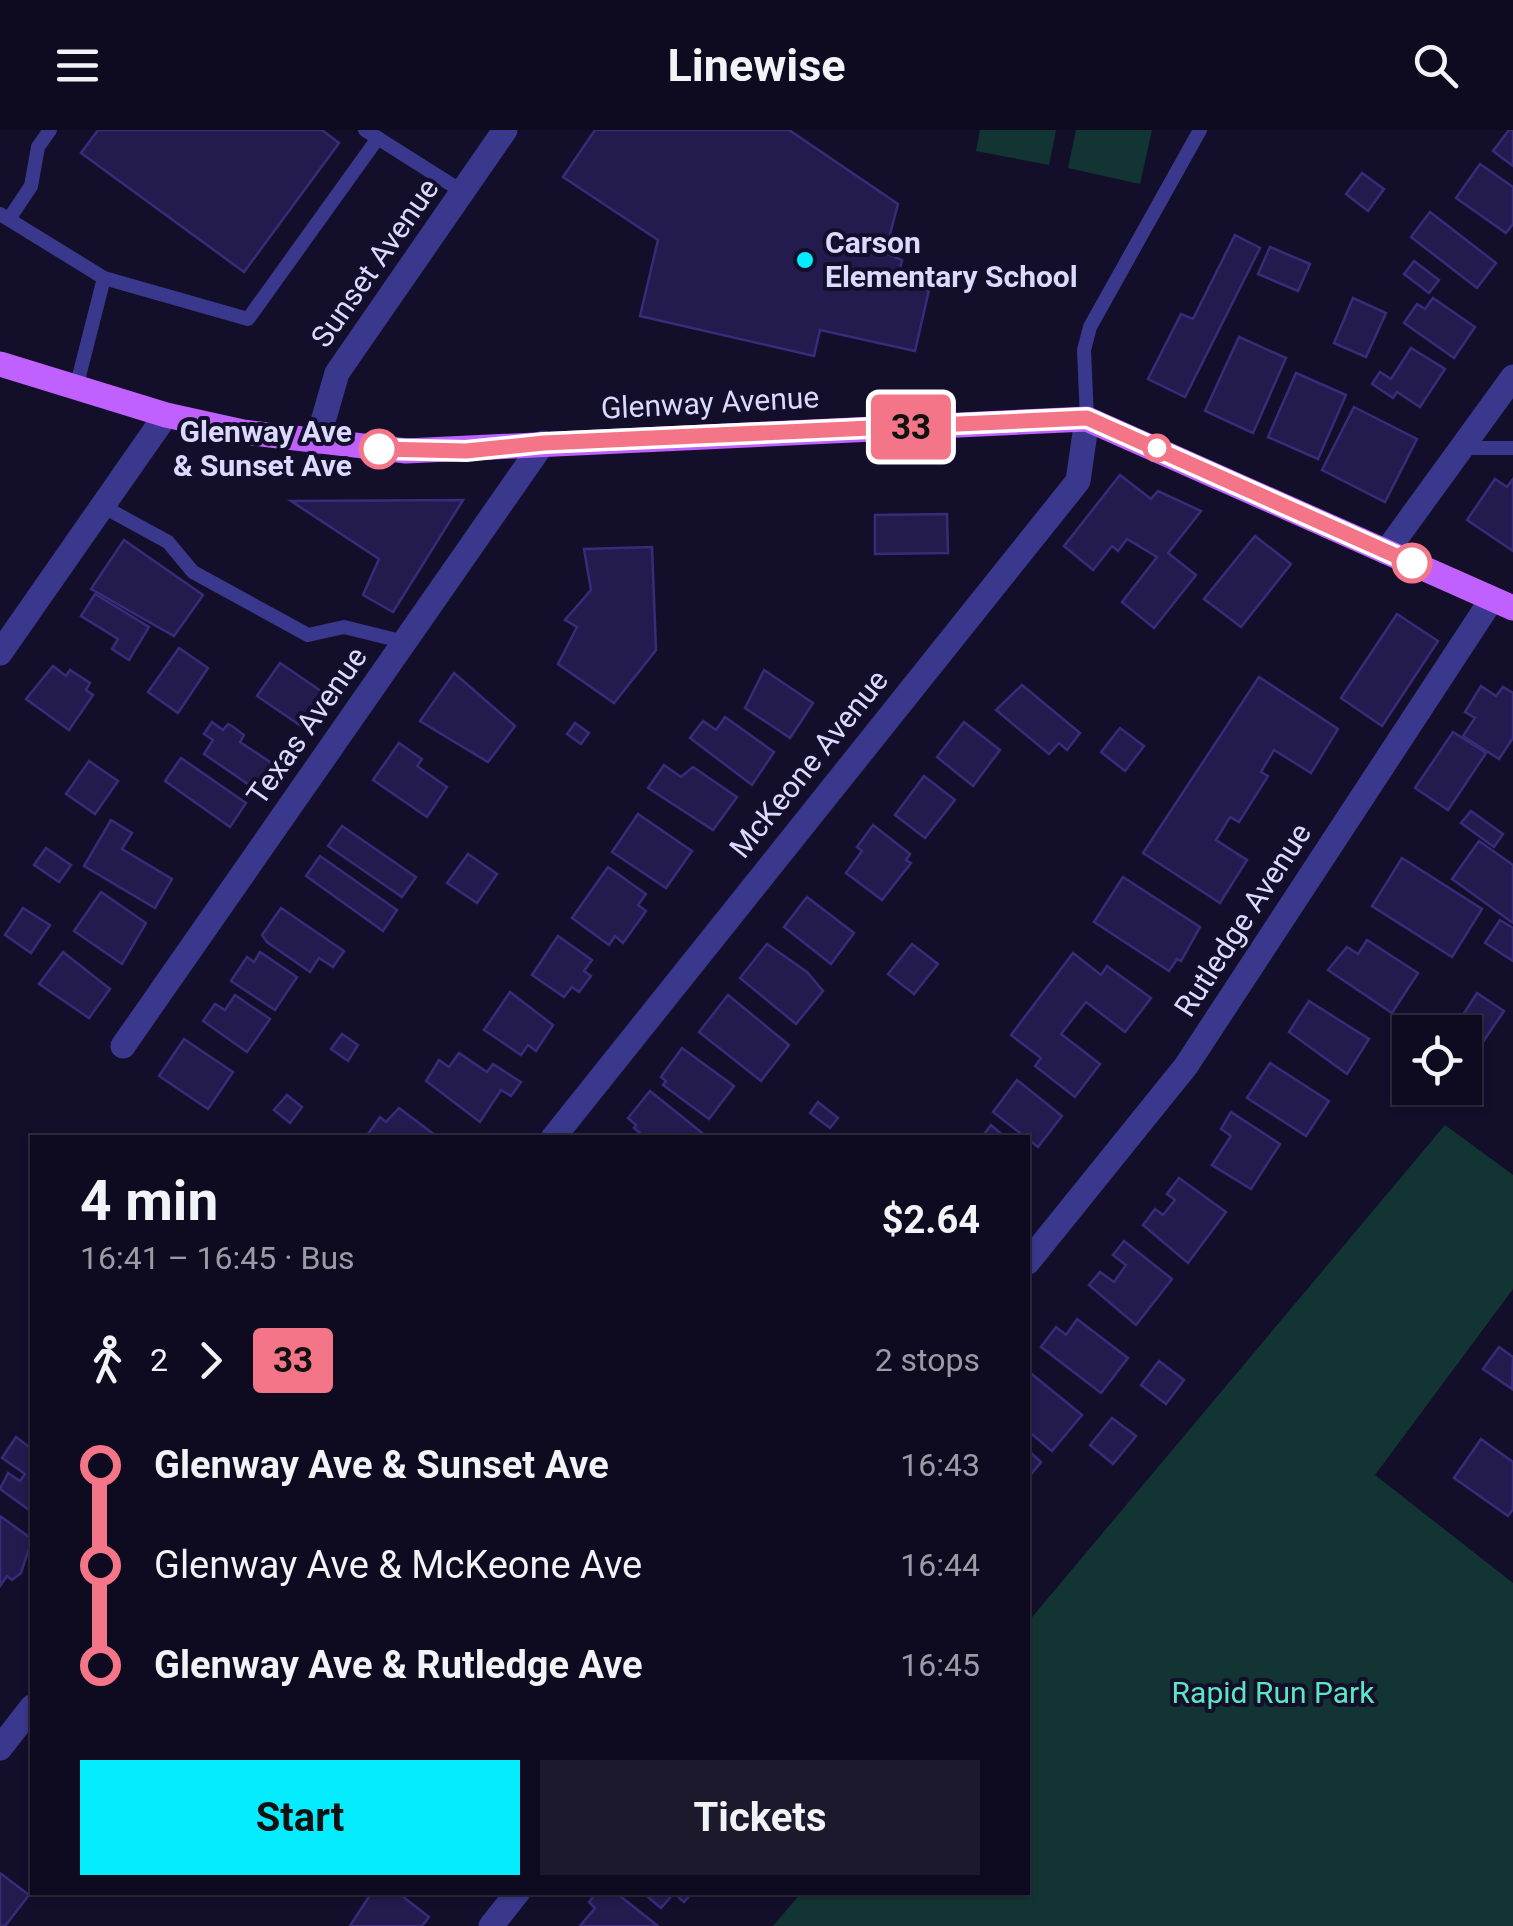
<!DOCTYPE html>
<meta charset="utf-8">
<style>
body{margin:0;font-family:Roboto,sans-serif;background:#1c192d;color:#f1f3f6;height:100vh;display:flex;flex-direction:column;font-size:38px;white-space:nowrap}
*{box-sizing:border-box;margin:0}
p{font-size:32px;color:#9b9ba5}
.icon{flex:none;width:55px;height:55px;fill:none;stroke:currentColor;stroke-width:2;stroke-linecap:round;stroke-linejoin:round}
.map{position:relative;flex:1;overflow:hidden}
.sheet{position:absolute;left:30px;top:1005px;width:1000px;height:760px;display:flex;flex-direction:column;background:#0e0b20;border-radius:0px;box-shadow:0 2px 8px #0004,0 0 0 2px #2e2b3e}
.sheet>*{flex:none}
.badge{padding:0 20px;border-radius:8px;font-size:35px;line-height:65px}
.controls{position:absolute;left:1392px;top:885px;display:grid;gap:20px}
.controls a{display:grid;place-items:center;width:90px;height:90px;border-radius:0px;background:#0e0b20;box-shadow:0 2px 8px #0004,0 0 0 2px #2e2b3e;font-size:50px}
.map>.badge{position:absolute;translate:-50% -50%;box-shadow:0 0 0 5px #fff}
.legs{display:flex;align-items:center;gap:15px;height:110px;padding:0 50px;font-size:32px}
.legs p{margin-inline-start:auto}
.summary{display:flex;align-items:center;justify-content:space-between;height:170px;padding:0 50px}
h1{font-size:55px;font-weight:700;line-height:75px}
.cta{display:flex;gap:20px;margin-top:auto;padding:20px 50px}
.cta a{flex:1;height:115px;border-radius:0px;background:#05ecff;color:#111;font-size:40px;font-weight:700;line-height:115px;text-align:center}
.cta a+a{background:#1c192d;color:#f1f3f6}
ul{padding:0 50px;list-style:none}
li{display:flex;align-items:center;gap:35px;height:100px;font-size:38px}
li i{display:grid;place-items:center;width:15px;height:100%;margin:0 12px;background:currentColor}
li i::after{content:'';width:25px;height:25px;margin:-12px;border:8px solid;border-radius:50%;background:#0e0b20}
li p{margin-inline-start:auto}
li:first-child i{background:linear-gradient(#0000 50%,currentColor 0)}
li:last-child i{background:linear-gradient(currentColor 50%,#0000 0)}
header{display:flex;justify-content:space-between;align-items:center;height:130px;padding:0 50px;background:#0e0b20;font-size:45px;font-weight:700}
.map>svg:first-child{display:block}
.green{fill:#123533}
.building{fill:#231a4d;stroke:#392b7a;stroke-width:2.5}
.lines{fill:none;stroke-linecap:round;stroke-linejoin:round}
.lane{stroke:#39388c;stroke-width:14}
.street{stroke:#39388c;stroke-width:25}
.primary{stroke:#c060ff;stroke-width:25}
.line-1-casing{stroke:#fff;stroke-width:22}
.line-1{stroke:#f57588;stroke-width:15}
.poi-dot{fill:#05ecff;stroke:#130f2b;stroke-width:4}
.stop-1-dot{fill:#fff;stroke:#f57588;stroke-width:5}
.labels{text-anchor:middle;stroke-width:8;stroke-linejoin:round;paint-order:stroke}
.poi-label{font-size:30px;font-weight:bold;fill:#dcd9ff;stroke:#130f2b;text-anchor:start}
.street-label{font-size:30px;fill:#dcd9ff;stroke:#130f2b}
.stop-label{font-size:30px;font-weight:bold;fill:#dcd9ff;stroke:#130f2b;text-anchor:end}
.park-label{font-size:30px;fill:#5de7c1;stroke:#130f2b}
</style>
<header><svg class="icon" aria-label="menu" viewBox="0 0 24 24"><path d="M4 6h16M4 12h16M4 18h16"/></svg>Linewise<svg class="icon" aria-label="search" viewBox="0 0 24 24"><circle cx="10" cy="10" r="6"/><path d="M15 15l6 6"/></svg></header>
<div class="map">
<svg width="1513" height="1796" viewBox="0 0 1513 1796">
<rect width="100%" height="100%" fill="#130f2b"/>
<!-- green -->
<g class="green">
<polygon points="980,0 1056,0 1049,35 976,21"/>
<polygon points="1076,0 1152,0 1140,54 1068,38"/>
<polygon points="1445,995 1513,1045 1513,1159 1375,1345 1513,1453 1513,1796 773,1796 801,1763 1028,1762 1028,1492"/>
</g>
<!-- building -->
<g class="building">
<polygon points="98,0 322,0 339,13 244,142 81,23"/>
<polygon points="595,0 789,0 898,74 885,123 902,130 897,153 929,160 915,221 820,200 814,226 640,186 658,110 563,47"/>
<polygon points="1509,0 1513,0 1513,36 1493,21"/>
<polygon points="1480,34 1513,57 1513,94 1506,103 1456,68"/>
<polygon points="1362,43 1384,59 1368,81 1346,64"/>
<polygon points="1430,82 1496,133 1477,158 1411,107"/>
<polygon points="1235,105 1260,118 1185,267 1148,249 1181,184 1193,189"/>
<polygon points="1270,117 1310,134 1298,161 1258,144"/>
<polygon points="1414,131 1439,150 1429,163 1404,144"/>
<polygon points="1353,168 1386,183 1366,227 1334,213"/>
<polygon points="1433,168 1475,197 1454,228 1404,193 1417,174 1425,179"/>
<polygon points="1239,207 1286,228 1253,303 1205,281"/>
<polygon points="1411,218 1445,239 1420,277 1397,262 1393,268 1372,254 1380,242 1391,249"/>
<polygon points="1296,243 1346,265 1318,329 1268,307"/>
<polygon points="1354,277 1417,309 1385,372 1322,340"/>
<polygon points="1120,345 1151,369 1158,361 1201,381 1168,423 1196,445 1154,498 1122,472 1157,427 1127,409 1118,421 1112,416 1093,440 1064,416"/>
<polygon points="1495,349 1507,357 1513,349 1513,421 1467,390"/>
<polygon points="463,370 393,482 363,465 379,429 291,371"/>
<polygon points="947,384 948,423 875,424 875,385"/>
<polygon points="1255,406 1291,434 1241,497 1204,469"/>
<polygon points="124,410 203,465 174,506 91,459"/>
<polygon points="652,417 656,520 614,573 558,534 577,497 565,490 591,460 584,419"/>
<polygon points="95,464 149,497 129,530 112,519 118,509 81,486"/>
<polygon points="1397,484 1438,511 1382,596 1341,568"/>
<polygon points="179,518 208,538 178,583 148,562"/>
<polygon points="280,533 324,563 301,596 257,566"/>
<polygon points="53,536 66,546 70,540 90,553 86,560 93,565 69,600 26,569"/>
<polygon points="764,540 813,573 790,608 745,578"/>
<polygon points="454,543 515,596 488,632 420,591"/>
<polygon points="1259,547 1338,599 1311,643 1274,620 1261,642 1268,646 1239,692 1230,687 1216,710 1247,730 1220,773 1143,723"/>
<polygon points="1022,555 1080,603 1067,620 1059,613 1049,624 996,580"/>
<polygon points="1481,556 1496,566 1503,557 1513,563 1513,608 1499,629 1463,606 1475,588 1465,582"/>
<polygon points="725,587 774,622 752,655 690,608 703,591 716,600"/>
<polygon points="212,592 223,600 228,594 232,596 244,605 240,612 276,636 258,661 204,624 213,610 204,604"/>
<polygon points="964,592 1000,620 973,656 937,627"/>
<polygon points="575,593 589,603 581,614 567,604"/>
<polygon points="1120,598 1144,616 1125,641 1101,622"/>
<polygon points="1453,602 1486,623 1448,680 1415,658"/>
<polygon points="399,613 422,629 417,636 447,657 427,687 373,650"/>
<polygon points="181,628 246,673 230,697 165,651"/>
<polygon points="89,631 118,651 95,684 66,664"/>
<polygon points="664,635 681,647 693,637 737,667 713,700 648,658"/>
<polygon points="924,646 955,670 925,708 895,685"/>
<polygon points="1471,681 1503,704 1494,717 1461,693"/>
<polygon points="638,684 692,721 666,758 612,722"/>
<polygon points="111,690 132,703 122,719 172,749 155,778 84,736"/>
<polygon points="873,695 910,724 906,730 911,733 882,770 846,743 862,721 857,717"/>
<polygon points="342,696 416,747 402,767 328,716"/>
<polygon points="1479,711 1513,735 1513,793 1452,749"/>
<polygon points="46,718 71,735 59,752 34,735"/>
<polygon points="468,724 497,744 477,773 447,753"/>
<polygon points="320,726 397,780 383,801 306,746"/>
<polygon points="1402,728 1482,779 1452,827 1372,776"/>
<polygon points="608,737 646,764 638,775 646,781 623,813 615,806 609,815 572,788"/>
<polygon points="1123,747 1200,797 1181,831 1177,829 1169,841 1094,792"/>
<polygon points="101,762 146,793 122,834 74,801"/>
<polygon points="807,767 854,803 831,834 784,797"/>
<polygon points="23,778 50,795 31,823 5,805"/>
<polygon points="281,778 344,821 333,837 319,828 310,842 267,812 262,805"/>
<polygon points="1500,790 1513,798 1513,831 1485,813"/>
<polygon points="558,806 592,830 584,841 591,846 579,862 572,857 564,867 532,845"/>
<polygon points="1367,810 1418,843 1392,883 1328,840 1347,817 1358,824"/>
<polygon points="767,814 807,842 823,861 796,894 740,848"/>
<polygon points="912,814 938,834 914,864 888,844"/>
<polygon points="63,822 110,859 89,888 39,854"/>
<polygon points="260,822 297,847 275,880 231,851 247,827 254,832"/>
<polygon points="1073,823 1101,845 1107,836 1151,868 1125,902 1086,872 1061,904 1100,934 1075,967 1035,936 1041,928 1011,905"/>
<polygon points="510,862 553,895 536,921 528,915 521,925 484,900"/>
<polygon points="1477,863 1504,881 1478,919 1465,911 1465,902 1452,902"/>
<polygon points="235,865 270,889 247,922 203,891 215,874 225,880"/>
<polygon points="728,865 789,915 761,951 699,902"/>
<polygon points="1309,871 1369,909 1347,944 1289,902"/>
<polygon points="342,904 358,915 348,931 331,919"/>
<polygon points="184,909 233,942 208,979 159,946"/>
<polygon points="682,918 734,956 709,989 663,955 666,951 661,947"/>
<polygon points="459,923 487,942 493,934 521,952 511,966 501,960 480,992 426,951 439,930 449,937"/>
<polygon points="1270,933 1329,971 1306,1006 1247,968"/>
<polygon points="1017,950 1062,986 1038,1017 993,982"/>
<polygon points="1420,958 1446,958 1439,969"/>
<polygon points="650,961 706,1006 705,1008 646,1008 634,998 636,995 628,988"/>
<polygon points="287,965 302,977 290,993 274,980"/>
<polygon points="818,972 838,988 830,998 810,983"/>
<polygon points="399,978 439,1008 368,1004 380,987 386,992"/>
<polygon points="1231,982 1280,1014 1251,1059 1212,1035 1231,1006 1221,999"/>
<polygon points="991,995 1006,1008 981,1008"/>
<polygon points="1179,1048 1226,1082 1188,1133 1143,1095 1155,1079 1163,1085 1175,1070 1167,1064"/>
<polygon points="1124,1111 1172,1149 1136,1195 1089,1155 1100,1142 1114,1152 1126,1135 1113,1125"/>
<polygon points="1077,1189 1128,1228 1101,1263 1041,1217 1056,1197 1066,1205"/>
<polygon points="1499,1217 1513,1227 1512,1259 1483,1239"/>
<polygon points="1159,1231 1184,1250 1166,1274 1141,1255"/>
<polygon points="1028,1241 1082,1285 1052,1321 1028,1301"/>
<polygon points="1112,1288 1136,1306 1113,1334 1090,1315"/>
<polygon points="16,1307 32,1319 32,1382 0,1359 8,1343 20,1351 25,1344 2,1328"/>
<polygon points="1481,1309 1513,1332 1513,1379 1508,1386 1454,1348"/>
<polygon points="1028,1320 1041,1332 1028,1348"/>
<polygon points="0,1386 32,1409 21,1443 12,1450 7,1446 0,1456"/>
<polygon points="0,1743 29,1765 5,1796 0,1796"/>
<polygon points="372,1762 397,1762 429,1787 422,1796 350,1796"/>
<polygon points="597,1762 615,1762 658,1796 580,1796 595,1778 589,1772"/>
<polygon points="642,1762 693,1762 684,1772 674,1763 661,1778"/>
</g>
<g class="lines">
<!-- lane -->
<g class="lane">
<polyline points="365,0 463,62"/>
<polyline points="0,84 104,148 248,189 378,8"/>
<polyline points="9,89 31,56 38,17 50,0"/>
<polyline points="76,258 104,148"/>
<polyline points="1087,289 1084,220 1090,197 1200,0"/>
<polyline points="1462,318 1513,318"/>
<polyline points="104,377 168,412 193,442 308,505 344,497 405,512"/>
</g>
<!-- street -->
<g class="street">
<polyline points="317,312 337,243 505,0"/>
<polyline points="1386,422 1513,247"/>
<polyline points="0,523 166,285"/>
<polyline points="123,916 543,313"/>
<polyline points="553,1008 1078,351 1087,289"/>
<polyline points="1028,1132 1186,936 1492,469"/>
<polyline points="0,1618 32,1577"/>
<polyline points="491,1796 518,1762"/>
</g>
<!-- primary -->
<polyline class="primary" points="0,234 166,285 243,302 406,321 1087,289 1513,478"/>
</g>
<g class="lines">
<!-- line-1 casing -->
<g class="line-1-casing">
<polyline id="line-1" points="379,319 466,321 544,313 1087,288 1412,433"/>
</g>
<!-- line-1 -->
<use href="#line-1" class="line-1"/>
</g>
<!-- markers -->
<circle class="poi-dot" cx="805" cy="130" r="10"/>
<g class="stop-1-dot">
<circle cx="1157" cy="318" r="12"/>
<circle cx="379" cy="319" r="18"/>
<circle cx="1412" cy="433" r="18"/>
</g>
<g class="labels">
<!-- poi labels -->
<g class="poi-label">
<text x="825" y="123">Carson<tspan x="825" dy="34">Elementary School</tspan></text>
</g>
<!-- street labels -->
<g class="street-label">
<text transform="translate(375 133) rotate(-55)" y="10">Sunset Avenue</text>
<text transform="translate(710 273) rotate(-3)" y="10">Glenway Avenue</text>
<text transform="translate(307 596) rotate(-55)" y="10">Texas Avenue</text>
<text transform="translate(809 634) rotate(-51)" y="10">McKeone Avenue</text>
<text transform="translate(1243 790) rotate(-57)" y="10">Rutledge Avenue</text>
</g>
<!-- stop labels -->
<g class="stop-label">
<text x="352" y="312">Glenway Ave<tspan x="352" dy="34">&amp; Sunset Ave</tspan></text>
</g>
<!-- park labels -->
<g class="park-label">
<text x="1273" y="1573">Rapid Run Park</text>
</g>
</g>
</svg>
<div class="controls">
<a><svg class="icon" aria-label="locate" viewBox="0 0 24 24"><circle cx="12" cy="12" r="6"/><path d="M12 2v4M12 18v4M2 12h4M18 12h4"/></svg></a>
</div>
<b class="badge" style="left:911px;top:297px;background:#f57588;color:#111">33</b>
<section class="sheet">
<div class="summary"><div><h1>4 min</h1><p>16:41 – 16:45 · Bus</p></div><b>$2.64</b></div>
<div class="legs"><svg class="icon" aria-label="walk" viewBox="0 0 24 24"><circle cx="13" cy="4" r="2"/><path d="M13 8l-2 6 4 7M11 14l-3 7M7 12l3-4h3l4 4"/></svg>2<svg class="icon" aria-label="forward" viewBox="0 0 24 24"><path d="M9 5l7 7-7 7"/></svg><b class="badge" style="background:#f57588;color:#111">33</b><p>2 stops</p></div>
<ul>
<li><i style="color:#f57588"></i><b>Glenway Ave &amp; Sunset Ave</b><p>16:43</p></li>
<li><i style="color:#f57588"></i><span>Glenway Ave &amp; McKeone Ave</span><p>16:44</p></li>
<li><i style="color:#f57588"></i><b>Glenway Ave &amp; Rutledge Ave</b><p>16:45</p></li>
</ul>
<div class="cta"><a>Start</a><a>Tickets</a></div>
</section>
</div>
